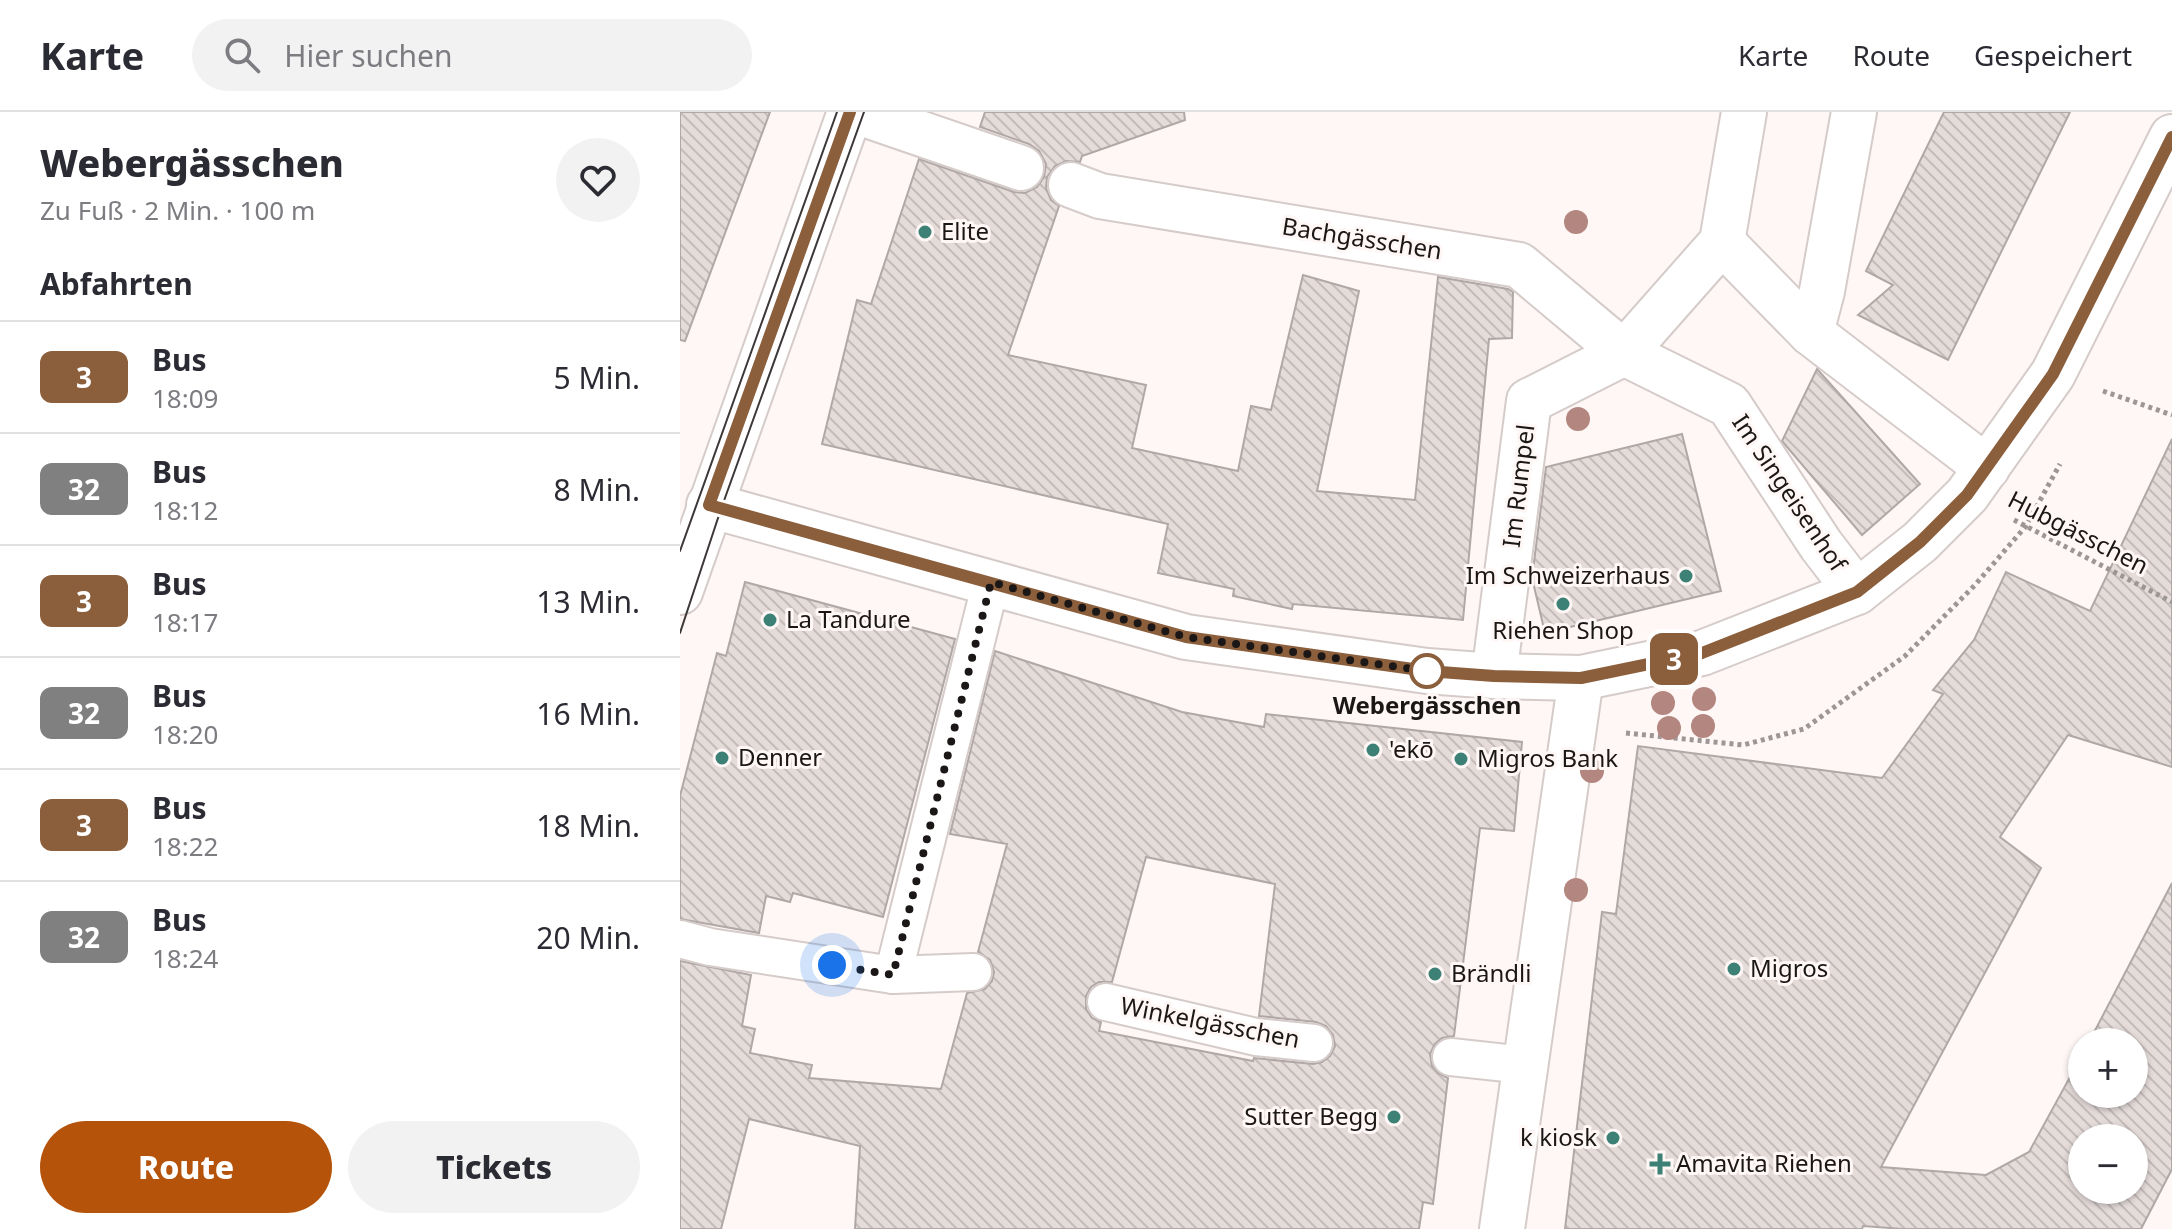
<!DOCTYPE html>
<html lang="de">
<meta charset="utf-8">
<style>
body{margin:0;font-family:"Noto Sans",sans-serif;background:#f2f2f3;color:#2b2b33;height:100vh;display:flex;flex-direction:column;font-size:30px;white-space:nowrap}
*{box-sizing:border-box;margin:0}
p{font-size:26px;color:#7c7c81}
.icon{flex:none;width:44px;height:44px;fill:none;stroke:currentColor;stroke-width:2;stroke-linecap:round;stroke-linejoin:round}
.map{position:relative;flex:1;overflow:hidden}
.side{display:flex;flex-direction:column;background:#fff;width:680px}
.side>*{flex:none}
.badge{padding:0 16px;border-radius:12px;font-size:28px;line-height:52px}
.tools{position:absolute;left:1388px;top:916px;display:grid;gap:16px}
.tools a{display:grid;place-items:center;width:80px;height:80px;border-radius:50%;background:#fff;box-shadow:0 2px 6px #0004;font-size:40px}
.you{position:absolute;width:40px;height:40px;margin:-20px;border:6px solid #fff;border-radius:50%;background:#1a73e8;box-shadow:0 0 0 12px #1a73e833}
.map>.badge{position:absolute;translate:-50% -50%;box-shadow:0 0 0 4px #fff}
h2{padding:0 40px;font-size:30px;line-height:72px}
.round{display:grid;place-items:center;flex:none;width:84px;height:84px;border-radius:42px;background:#f2f2f3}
.overview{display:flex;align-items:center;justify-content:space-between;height:136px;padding:0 40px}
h1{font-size:38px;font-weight:800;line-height:60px}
.action{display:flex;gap:16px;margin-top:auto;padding:16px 40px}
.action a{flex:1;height:92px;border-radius:48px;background:#b45309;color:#fff;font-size:32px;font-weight:800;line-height:92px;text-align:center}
.action a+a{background:#f2f2f3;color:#2b2b33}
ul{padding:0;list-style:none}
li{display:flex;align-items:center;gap:24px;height:112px;padding:0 40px;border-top:2px solid #e1e1e2}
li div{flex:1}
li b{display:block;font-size:30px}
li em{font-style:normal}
li .badge{min-width:88px;font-weight:700;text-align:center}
header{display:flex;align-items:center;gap:48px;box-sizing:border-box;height:112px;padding:0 40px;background:#fff;border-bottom:2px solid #e1e1e2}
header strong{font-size:38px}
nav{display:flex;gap:44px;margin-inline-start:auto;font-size:28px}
.search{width:560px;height:72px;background:#f2f2f3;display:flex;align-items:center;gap:20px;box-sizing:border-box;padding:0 28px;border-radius:44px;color:#7c7c81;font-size:30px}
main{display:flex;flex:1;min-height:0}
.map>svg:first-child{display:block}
.building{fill:url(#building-back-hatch);stroke:#b0a8a6;stroke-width:2;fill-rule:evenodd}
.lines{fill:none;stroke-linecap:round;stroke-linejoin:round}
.service-casing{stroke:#d5ccca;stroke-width:40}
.pedestrian-casing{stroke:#d5ccca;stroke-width:48}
.minor-casing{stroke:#d5ccca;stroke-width:48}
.secondary-casing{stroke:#d5ccca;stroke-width:48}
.path{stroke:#9c9695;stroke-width:5;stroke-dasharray:4 4;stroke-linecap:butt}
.service{stroke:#fff;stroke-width:36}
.pedestrian{stroke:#fff;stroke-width:44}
.minor{stroke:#fff;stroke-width:44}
.secondary{stroke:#fff;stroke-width:44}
.tram{stroke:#3c3837;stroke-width:2}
.tree{fill:#b3867f}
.line-casing{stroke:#fff;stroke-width:18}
.line{stroke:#8b5e3c;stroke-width:12}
.walk{stroke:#1a1716;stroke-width:8;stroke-dasharray:0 14.4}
.poi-dot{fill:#3d8176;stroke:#fef7f6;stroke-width:3}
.stop-dot{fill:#fff;stroke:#8b5e3c;stroke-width:4}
.labels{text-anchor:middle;stroke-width:6;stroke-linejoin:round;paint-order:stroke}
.poi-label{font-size:24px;fill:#1a1716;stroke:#fef7f6;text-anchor:start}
.street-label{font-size:24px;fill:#1a1716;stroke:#fef7f6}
.stop-label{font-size:24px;font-weight:bold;fill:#1a1716;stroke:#fef7f6}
</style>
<header>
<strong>Karte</strong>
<div class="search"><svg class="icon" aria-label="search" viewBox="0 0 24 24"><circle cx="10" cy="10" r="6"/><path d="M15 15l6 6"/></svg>Hier suchen</div>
<nav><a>Karte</a><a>Route</a><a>Gespeichert</a></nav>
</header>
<main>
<section class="side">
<div class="overview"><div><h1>Webergässchen</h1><p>Zu Fuß · 2 Min. · 100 m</p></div><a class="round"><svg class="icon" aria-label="heart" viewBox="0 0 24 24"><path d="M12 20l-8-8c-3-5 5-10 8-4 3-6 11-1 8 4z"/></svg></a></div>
<h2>Abfahrten</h2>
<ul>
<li><span class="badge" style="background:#8b5e3c;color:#fff">3</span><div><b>Bus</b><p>18:09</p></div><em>5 Min.</em></li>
<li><span class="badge" style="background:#808080;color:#fff">32</span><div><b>Bus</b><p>18:12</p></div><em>8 Min.</em></li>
<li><span class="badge" style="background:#8b5e3c;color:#fff">3</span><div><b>Bus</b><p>18:17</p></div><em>13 Min.</em></li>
<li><span class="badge" style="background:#808080;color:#fff">32</span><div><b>Bus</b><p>18:20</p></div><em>16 Min.</em></li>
<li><span class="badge" style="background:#8b5e3c;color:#fff">3</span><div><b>Bus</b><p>18:22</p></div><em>18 Min.</em></li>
<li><span class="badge" style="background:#808080;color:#fff">32</span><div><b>Bus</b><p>18:24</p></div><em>20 Min.</em></li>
</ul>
<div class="action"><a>Route</a><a>Tickets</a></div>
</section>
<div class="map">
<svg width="1492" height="1117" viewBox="0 0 1492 1117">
<defs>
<pattern id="building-back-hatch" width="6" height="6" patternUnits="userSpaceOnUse" patternTransform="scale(2)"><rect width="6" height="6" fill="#e5dcda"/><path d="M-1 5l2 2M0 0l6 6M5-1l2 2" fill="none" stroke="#c4bcba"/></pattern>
</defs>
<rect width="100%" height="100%" fill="#fef7f6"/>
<!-- building -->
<g class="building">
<polygon points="0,0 90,0 5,229 0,228"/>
<polygon points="305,0 504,0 505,8 402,44 400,50 386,49 375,54 367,65 366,76 371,88 379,94 328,243 466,273 452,336 558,359 571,294 591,298 623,163 679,179 637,379 735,388 758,165 828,177 833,180 832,226 809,227 783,508 613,492 612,497 553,484 554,477 478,461 488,412 142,332 177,188 191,192 239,47 334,80 345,81 357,75 364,65 366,52 359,39 349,32 300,15"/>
<polygon points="1264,0 1390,0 1268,248 1178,203 1213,173 1186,159"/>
<polygon points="1137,257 1240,372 1182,423 1102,329"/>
<polygon points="1002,322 1041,479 865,521 852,466 866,355"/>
<path d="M1492,327V655L1388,623L1320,725L1361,756L1201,1055L1306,1063L1349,1040L1402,943V982H1454V930H1409L1492,771V1057L1461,1117H1223L1183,1114L1182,1117H885L922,800L936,802L958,634L1202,666L1263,582L1253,578L1294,528L1326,460L1410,499ZM1402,1026H1454V1078H1402Z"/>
<polygon points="65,470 275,527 203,805 113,781 110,790 86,784 79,821 0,807 0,684 37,541 46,544"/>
<path d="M315,539L502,600L584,615L586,602L842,630L834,719L800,716L774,924L762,926L755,932L750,942L752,954L758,961L768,966L753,1092L743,1090L739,1117H175L180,1034L69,1007L41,1117H0V849L71,863L62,914L75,917L70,941L132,953L129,966L261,977L287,881L305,877L312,869L314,860L310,848L298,840L327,732L270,722ZM466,745L595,772L579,904L636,910L646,914L653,923L655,934L650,944L642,950L633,952L574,946L573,949L419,919L421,910L412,906L406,897V884L411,875L419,870H432Z"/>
</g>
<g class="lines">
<!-- service casing -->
<g class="service-casing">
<g id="service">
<polyline points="0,827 30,835 213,863 293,860"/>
<polyline points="213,863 311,470"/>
<polyline points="426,890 576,925 634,931"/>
<polyline points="771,945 845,953"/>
</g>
</g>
<!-- pedestrian casing -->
<g class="pedestrian-casing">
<g id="pedestrian">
<polyline points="178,0 341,56"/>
<polyline points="1064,0 1042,130 944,241 1049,293 1141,433 1177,480"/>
<polyline points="391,73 420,84 839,153 944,241 849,289 814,564"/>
<polyline points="1042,130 1131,221 1307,356"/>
<polyline points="1131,221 1142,179 1174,0"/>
<polyline points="822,1117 901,566"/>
</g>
</g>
<!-- minor casing -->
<g class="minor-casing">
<polyline id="minor" points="29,393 506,525 747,559 814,564 901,566 1022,541 1177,480 1240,430 1287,383 1373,262 1492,25"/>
</g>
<!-- secondary casing -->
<g class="secondary-casing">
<polyline id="secondary" points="0,480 170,0"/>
</g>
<!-- path -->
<g class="path">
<polyline points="1423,279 1492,303"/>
<polyline points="1334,408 1492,490"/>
<polyline points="946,621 1063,633 1124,617 1225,544 1295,473 1346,414 1380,352"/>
</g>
<!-- service -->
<use href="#service" class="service"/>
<!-- pedestrian -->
<use href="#pedestrian" class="pedestrian"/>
<!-- minor -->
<use href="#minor" class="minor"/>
<!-- secondary -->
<use href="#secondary" class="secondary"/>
<!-- tram -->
<g class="tram">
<polyline points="0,439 157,0"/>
<polyline points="0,521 41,397 184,0"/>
</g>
</g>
<!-- trees -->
<g class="tree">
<circle cx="896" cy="110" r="12"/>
<circle cx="898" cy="307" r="12"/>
<circle cx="1024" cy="587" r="12"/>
<circle cx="983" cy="591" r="12"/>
<circle cx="1023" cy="614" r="12"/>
<circle cx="989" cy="616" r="12"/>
<circle cx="912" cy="659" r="12"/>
<circle cx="896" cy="778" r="12"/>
</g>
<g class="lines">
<!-- line casing -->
<g class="line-casing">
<polyline id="line" points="170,0 29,393 506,525 747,559 814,564 901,566 1022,541 1177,480 1240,430 1287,383 1373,262 1492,25"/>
</g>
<!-- line -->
<use href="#line" class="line"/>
<!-- walk -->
<polyline class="walk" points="152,853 213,863 311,470 506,525 747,559"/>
</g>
<!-- markers -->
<g class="poi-dot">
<circle cx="245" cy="120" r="8"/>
<circle cx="1006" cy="464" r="8"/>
<circle cx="883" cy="492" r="8"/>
<circle cx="90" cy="508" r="8"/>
<circle cx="693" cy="638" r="8"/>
<circle cx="42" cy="646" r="8"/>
<circle cx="781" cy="647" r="8"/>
<circle cx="1054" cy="857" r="8"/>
<circle cx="755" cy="862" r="8"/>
<circle cx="714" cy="1005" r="8"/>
<circle cx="933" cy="1026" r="8"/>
<path d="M976 1040h8v8h8v8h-8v8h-8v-8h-8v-8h8z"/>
</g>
<circle class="stop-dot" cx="747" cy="559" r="16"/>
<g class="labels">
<!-- poi labels -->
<g class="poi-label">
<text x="261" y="128">Elite</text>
<text x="990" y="472" text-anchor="end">Im Schweizerhaus</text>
<text x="106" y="516">La Tandure</text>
<text x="883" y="527" text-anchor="middle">Riehen Shop</text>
<text x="709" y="646">'ekō</text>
<text x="58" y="654">Denner</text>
<text x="797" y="655">Migros Bank</text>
<text x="1070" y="865">Migros</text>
<text x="771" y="870">Brändli</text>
<text x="698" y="1013" text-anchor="end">Sutter Begg</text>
<text x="917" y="1034" text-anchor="end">k kiosk</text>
<text x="996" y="1060">Amavita Riehen</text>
</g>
<!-- street labels -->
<g class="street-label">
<text transform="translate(682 127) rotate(9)" y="8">Bachgässchen</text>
<text transform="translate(839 374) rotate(-83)" y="8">Im Rumpel</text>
<text transform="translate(1109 381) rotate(56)" y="8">Im Singeisenhof</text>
<text transform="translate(1398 421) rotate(27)" y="8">Hubgässchen</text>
<text transform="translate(530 911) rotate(11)" y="8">Winkelgässchen</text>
</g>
<!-- stop labels -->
<g class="stop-label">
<text x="747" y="602">Webergässchen</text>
</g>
</g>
</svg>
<div class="tools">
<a>+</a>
<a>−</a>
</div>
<div class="you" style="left:152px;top:853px"></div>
<b class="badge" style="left:994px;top:547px;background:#8b5e3c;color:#fff">3</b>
</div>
</main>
